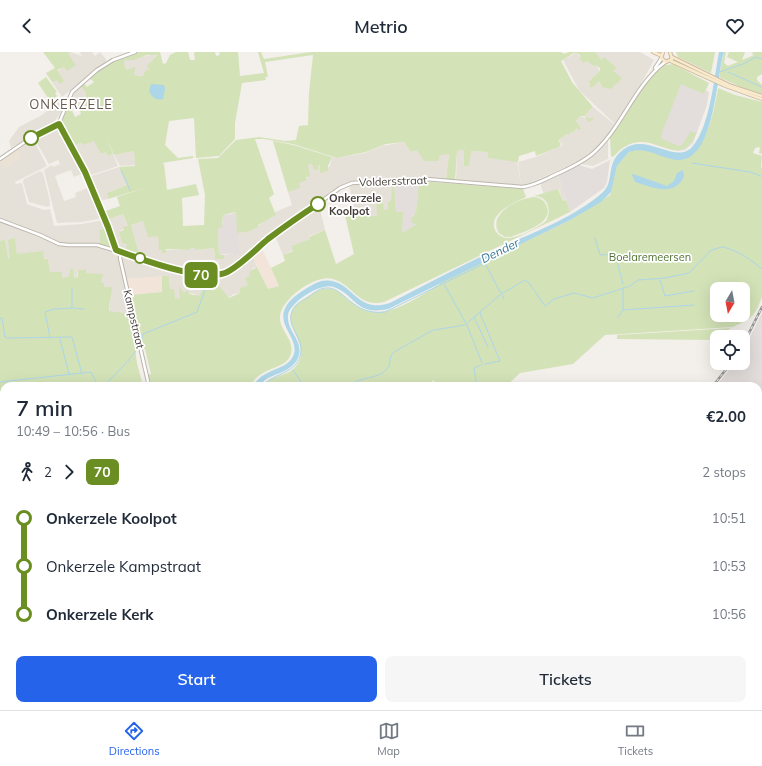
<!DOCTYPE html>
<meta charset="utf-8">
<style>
body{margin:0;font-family:Mulish,sans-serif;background:#f6f6f7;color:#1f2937;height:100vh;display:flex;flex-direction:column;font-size:15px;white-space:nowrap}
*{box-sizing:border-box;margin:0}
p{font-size:13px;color:#747a83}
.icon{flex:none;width:22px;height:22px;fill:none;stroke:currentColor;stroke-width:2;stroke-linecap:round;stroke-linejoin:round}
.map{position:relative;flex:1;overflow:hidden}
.side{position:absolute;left:0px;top:330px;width:762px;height:328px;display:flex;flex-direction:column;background:#fff;border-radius:12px 12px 0 0;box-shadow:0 4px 16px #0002}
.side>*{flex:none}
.badge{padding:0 8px;border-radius:6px;font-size:14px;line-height:26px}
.needle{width:26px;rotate:190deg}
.tools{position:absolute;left:710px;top:230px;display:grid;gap:8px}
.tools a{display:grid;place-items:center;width:40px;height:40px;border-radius:8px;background:#fff;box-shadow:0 4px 16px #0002;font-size:20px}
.map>.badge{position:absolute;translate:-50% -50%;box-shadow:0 0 0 2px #fff}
.legs{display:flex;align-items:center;gap:6px;height:44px;padding:0 16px;font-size:13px}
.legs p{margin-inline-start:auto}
.headline{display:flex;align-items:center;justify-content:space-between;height:68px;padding:0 16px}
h1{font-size:22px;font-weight:600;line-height:30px}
.primary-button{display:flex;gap:8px;margin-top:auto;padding:8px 16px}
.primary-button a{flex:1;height:46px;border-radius:8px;background:#2563eb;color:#fff;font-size:16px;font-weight:600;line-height:46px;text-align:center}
.primary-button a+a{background:#f6f6f7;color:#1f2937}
ul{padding:0 16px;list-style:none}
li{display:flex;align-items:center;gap:14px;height:48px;font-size:15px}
li i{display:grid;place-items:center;width:6px;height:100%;margin:0 5px;background:currentColor}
li i::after{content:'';width:10px;height:10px;margin:-5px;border:3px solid;border-radius:50%;background:#fff}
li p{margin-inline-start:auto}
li:first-child i{background:linear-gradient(#0000 50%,currentColor 0)}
li:last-child i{background:linear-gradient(currentColor 50%,#0000 0)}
header{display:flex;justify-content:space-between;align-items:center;height:52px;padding:0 16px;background:#fff;font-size:18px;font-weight:600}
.tab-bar{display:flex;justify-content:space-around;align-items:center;height:56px;border-top:1px solid #e0e1e3;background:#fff;font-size:11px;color:#747a83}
.tab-bar a{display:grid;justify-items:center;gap:2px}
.tab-bar .active{color:#2563eb}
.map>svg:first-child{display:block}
.residential{fill:#e6e1d8}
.commercial{fill:#f2e4d8}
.industrial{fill:#e3dedb}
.education{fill:#eae2d5}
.green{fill:#d3e2b7;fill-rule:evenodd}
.water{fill:#add6e9}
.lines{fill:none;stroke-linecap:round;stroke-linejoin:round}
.stream{stroke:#add6e9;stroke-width:1}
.tertiary-casing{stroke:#bdb6ad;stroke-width:4.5}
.secondary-casing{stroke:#cdbc9e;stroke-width:4.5}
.primary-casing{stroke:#d7af74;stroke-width:5.5}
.tertiary{stroke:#fff;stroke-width:2.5}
.secondary{stroke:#f9eace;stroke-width:2.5}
.primary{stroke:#f3d4a3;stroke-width:3.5}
.rail-casing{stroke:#979797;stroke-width:2.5}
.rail{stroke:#fff;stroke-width:1;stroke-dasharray:3;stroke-linecap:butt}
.line-1-casing{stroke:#fff;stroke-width:9}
.line-1{stroke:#6b8e23;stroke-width:6}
.stop-1-dot{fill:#fff;stroke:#6b8e23;stroke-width:2}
.labels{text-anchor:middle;stroke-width:3.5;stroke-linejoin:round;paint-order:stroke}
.street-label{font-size:11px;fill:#463f39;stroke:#fff}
.stop-label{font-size:11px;font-weight:bold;fill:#463f39;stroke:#fff;text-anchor:start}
.park-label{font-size:11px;fill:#507232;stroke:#fff}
.water-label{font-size:12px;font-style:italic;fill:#397997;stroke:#fff}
.quarter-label{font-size:13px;letter-spacing:1px;fill:#685c51;stroke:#fff}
</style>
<header><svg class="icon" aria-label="back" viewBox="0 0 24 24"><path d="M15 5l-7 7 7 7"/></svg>Metrio<svg class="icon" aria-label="heart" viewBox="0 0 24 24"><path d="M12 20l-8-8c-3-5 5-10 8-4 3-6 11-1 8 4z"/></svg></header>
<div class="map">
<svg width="762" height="658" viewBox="0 0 762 658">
<rect width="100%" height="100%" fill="#f3efea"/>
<!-- residential -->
<g class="residential">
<polygon points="70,0 82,4 80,0 92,0 95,4 100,0 106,7 106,10 62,45 52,30 57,27 57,19 64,15 67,2"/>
<polygon points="595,0 640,0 654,8 640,34 615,72 579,38 563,8 576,1 581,5 579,6 587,9 593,14 595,12 600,19 589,29 589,33 593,35 599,29 602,35 613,19 617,16 606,7 602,8"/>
<polygon points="157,2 149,12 150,18 143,24 134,23 134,17 128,19 124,12 125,8"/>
<polygon points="80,34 85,39 86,45 78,54 71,45"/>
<polygon points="62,47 66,53 54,70 11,96 9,89 19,75 42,63"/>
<polygon points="593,55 615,73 600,92 583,107 526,133 520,134 456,128 457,99 464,98 464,114 470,99 488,100 488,106 517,109 521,133 518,110 536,105 563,93 558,87 573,79 575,81 576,76 579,78 582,77 576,69 580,64 590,67 585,63"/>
<polygon points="58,72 62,78 60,79 84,121 74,125 71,118 55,124 64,149 76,145 75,141 90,135 103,166 82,170 57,171 44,118 52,113 53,115 60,112 58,108 49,112 34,86"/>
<polygon points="33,87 47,114 15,130 16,132 22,131 27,152 44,158 50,157 54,174 82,172 104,168 107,176 99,178 100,192 60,191 0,167 0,109"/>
<polygon points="608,87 608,107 593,114 581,112 595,102"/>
<polygon points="95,89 101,102 106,100 108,104 113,102 118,114 88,124 73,95 76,92"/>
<polygon points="404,90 411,100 417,98 439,102 449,102 446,127 408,126 368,128 346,131 279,178 223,221 211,223 198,222 140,205 131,173 143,169 158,184 160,198 190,198 190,196 195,196 195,198 214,196 215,207 224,207 224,203 232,201 233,205 239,203 237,181 247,180 259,175 258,174 265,168 275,163 275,160 292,153 288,140 291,139 298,131 307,128 308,113 312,112 314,118 320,113 322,117 320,121 330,114 332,105 337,106 365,101 382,94"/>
<polygon points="134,99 135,113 120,114 114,103"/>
<polygon points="119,115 127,133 107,141 108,147 98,149 88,125"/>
<polygon points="40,119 43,121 50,150 50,154 47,155 29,150 23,130 24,127"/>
<polygon points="558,123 566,148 563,149 559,137 544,142 541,135 541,131"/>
<polygon points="392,129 391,149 388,157 384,158 383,147 377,164 369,165 368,167 355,160 349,133"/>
<polygon points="319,153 325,178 309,184 310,187 291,194 293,198 283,203 275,184"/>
<polygon points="123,162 128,174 119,180 127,192 125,199 117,195 107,168"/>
<polygon points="0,170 36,182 59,193 96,194 117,200 130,262 109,260 112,235 104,235 101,231 101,227 103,227 95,222 86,222 86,217 78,218 77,226 73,225 70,217 69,224 62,226 50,220 48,207 17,202 15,186 10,207 7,207 5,189 0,189"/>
<polygon points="123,202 190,223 205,225 225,222 252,203 257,215 253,216 248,233 242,236 240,241 234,242 228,246 216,230 206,236 203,234 199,244 195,244 195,242 184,241 179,248 174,246 170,237 169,224 126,227 122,208"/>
<polygon points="229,654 352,654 352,658 282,658 282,654 280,654 280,658 229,658"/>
</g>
<!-- commercial -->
<g class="commercial">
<polygon points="261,195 271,216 279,234 268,237 252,203"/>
<polygon points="162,224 162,240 130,243 126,227"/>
</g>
<!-- industrial -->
<g class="industrial">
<polygon points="682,25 709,40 707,53 693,91 685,98 678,99 656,92"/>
<polygon points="610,108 607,130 604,136 570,160 558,123 579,113 592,117"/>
<polygon points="394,129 419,129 416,161 412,164 417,172 402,181 402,160 396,160"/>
<polygon points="236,160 240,203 233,205 232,201 219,203 218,178 223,171 223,163 232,162"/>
<polygon points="762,261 762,547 758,550 758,334 716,334 735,311 743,311 743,299"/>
<polygon points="507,654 564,654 555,658 508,658"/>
</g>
<!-- education -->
<polygon class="education" points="16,97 21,106 3,117 0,109"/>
<!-- green -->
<g class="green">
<polygon points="43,0 70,0 68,2 76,13 67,19 64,15 57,18 64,29 60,32 57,28 52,30 46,21 55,16"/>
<path d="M137,0H160L163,12L166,11L170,3L176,0H188L190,8H195L194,0H215L216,4L220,3L219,0H238L240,24L264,21L258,0H261L264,7L311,0H561L564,2L569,0H595L602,8L604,5L617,16L613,19L622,26L618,31L615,32L612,37L602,35L599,29L593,35H590L589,29L600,19V16L595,13L593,14L587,9L583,11L579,6L581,5L579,2L574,1L561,9L572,30L593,55L585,63L590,67L592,65L594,66L591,69L588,70L585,64H580L576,69L582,77L579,78L576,76L575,81L573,79L568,83L567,82L558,88L561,92L559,95L536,104L535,99L519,104L518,110L488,106V100L471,99L469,114H464V98L457,99L455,128L446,127L449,102L440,103L438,109H424L417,98L411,100L404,90L386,92L366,100L337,106L293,92L264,87H248H255L274,142L269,146L276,163L258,173L259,175L247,180L237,181L236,160L223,163L222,175L219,176L218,178L219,203H224V207H215L214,196L195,198V196H190V198L166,197V201H162V198H159L158,184L148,185L143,169L131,173L140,205L125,199L127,192L122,191L119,180L124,178L123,175L128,174L123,162L107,168L103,160L120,154L117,145L148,135L108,147L107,141L127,133L119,115L135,114L134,99L114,103L105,82L113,102L108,104L106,100L101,102L94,89L83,93L82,91L77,92L73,95L70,91L65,89L58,72L61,67L62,68L69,52L75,65L81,62L78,54L86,45L85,39L80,34L84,31L87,35L94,30L89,26L104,13ZM147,3H157L147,14L150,18H146L143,24L134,23L135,15L127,18L124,12L125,8H134ZM313,3L309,41L308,73L299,74L296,88L285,89L259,85L236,88L218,106L198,107L205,143L204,173L183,174L182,146L199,143L196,132L167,138L164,112L162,111L193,106V104L178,106L165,93L169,69L194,66L196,106L219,104L235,87V71L242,31L266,28L265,25H268L265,10Z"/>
<polygon points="676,0 715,0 711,21 678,5"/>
<polygon points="724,0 726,0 724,11 728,14 738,10 727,5 729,0 745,0 742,8 754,3 752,2 753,0 762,0 762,22 757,25 757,28 762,33 762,42 741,35 719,25"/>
<path d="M666,11V13L673,12L709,31L704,42L681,32L661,83L662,87L679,94L682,93L691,79L694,81L697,80C677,127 649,63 613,105L611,104L610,84C627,60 645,26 666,11Z"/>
<polygon points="46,25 57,40 55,41 57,44 50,49 38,31"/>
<path d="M718,36L735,43L762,50V102L759,101L760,96L759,95L755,96L753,101L762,104L761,115L762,116V245C754,266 753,265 733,275L605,283L573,312L520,321L506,334H436L434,328L431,330L432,334H259L263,329L265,331C273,324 284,324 292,318C318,297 278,272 295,254C299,250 305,247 310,243C341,222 345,258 373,260C396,262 421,243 440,232V231L570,168L610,143L617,114L629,100C644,94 657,103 671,106C704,115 714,60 718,36ZM717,237H743V263H717Z"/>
<polygon points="273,89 293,93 332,105 328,114 328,119 320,121 320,113 318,114 319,117 314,118 312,112 308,113 310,124 306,125 307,128 299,131 300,136 288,140"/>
<path d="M392,129H394L396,160H403L402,181L417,172L412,171L411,167L416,160L419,129L523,137L526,145C514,151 488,161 495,178C497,182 502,186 507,186C516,187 539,175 546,169C552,158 548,144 534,144L558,137L563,149L566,148L570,160L384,250C358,256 354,233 333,227C316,222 282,246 280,264C278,278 297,289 290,304C284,318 261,314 250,334H153L150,332L147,323L151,322L145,297L141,298L130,243L162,240V224H169L170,237H174L175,246L180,247L179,234L184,241L188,238L189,242L199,244L203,234L206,235L216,230L229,246L240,241V236L248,233L245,226L250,224L249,220L257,215L268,237L279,234L271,216L285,209L283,203L293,199L291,194L310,187L309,185L325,178L336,212L354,202L344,159L355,156L356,160L367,158L369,167V164H377L376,148L383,147L384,158L388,157V150L391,149Z"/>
<path d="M535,145C541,146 545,149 547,155C553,172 523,180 511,185H505L499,181C487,162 518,146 535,145Z"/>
<polygon points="107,176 113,193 112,195 100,192 99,178"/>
<path d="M15,186L17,202L43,199L44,207H48L50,220H62V226L69,224L70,217H73V224L75,226L78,225V218L86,217V221L103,222L101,231H104V235H112C112,244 109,250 109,259L130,262L137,311L143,334H4V509L0,508V189L5,188L8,207L10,206L8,188Z"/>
<polygon points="731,276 717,285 716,288 617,287 617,283"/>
<polygon points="0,518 4,521 4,567 0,581"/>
</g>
<!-- water -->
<g class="water">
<path d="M719,0H724C716,24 715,106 680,108C662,108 647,93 629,100L617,114L611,140L601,150L570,168L388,257C355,264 356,243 334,235C321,230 290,250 288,263C286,279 305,289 298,306C290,323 269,320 259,334H253C264,316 284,319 292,306C307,282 250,265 316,231C324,227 334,228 342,233C359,245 365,259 390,251C425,233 460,214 495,198C531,181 572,167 602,141C616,129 604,111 624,97C646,80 676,113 692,95C710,75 714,26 719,0Z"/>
<path d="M151,32L164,33L165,37L163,47C155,49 152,45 149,39Z"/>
<path d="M683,118L684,124C675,146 651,135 635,130L632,123L633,122L667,134L674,129L677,121Z"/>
</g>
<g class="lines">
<!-- stream -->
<g class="stream">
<polyline points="719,20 743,12 756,5 762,7"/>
<polyline points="728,20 762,35"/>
<polyline points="692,111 750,120 761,124"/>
<polyline points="121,118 130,138"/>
<polyline points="595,186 600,203 615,202 623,232"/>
<path d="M723,195C739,199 750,207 762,217"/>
<polyline points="660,228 665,244 694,239"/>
<polyline points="444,232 467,273 482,311"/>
<polyline points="623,236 623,258 694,253"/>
<polyline points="502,243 504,247"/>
<polyline points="73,256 84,257"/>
<polyline points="480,260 482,267"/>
<polyline points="618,265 623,258"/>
<polyline points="0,266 2,266 5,285 7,286 72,285 82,322"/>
<polyline points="483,268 500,309 485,312"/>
<polyline points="468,270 473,266"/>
<polyline points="434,278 465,273"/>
<polyline points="50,286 45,260 54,257 72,256 72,236"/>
<polyline points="60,287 69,322"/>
<polyline points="141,290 143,282 197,260 206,235"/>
<polyline points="488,295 474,265 501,242"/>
<polyline points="131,305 136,299"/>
<polyline points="128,309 130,306"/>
<polyline points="293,318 304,334"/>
<polyline points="0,330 91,320 98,334"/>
<polyline points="104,334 127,310"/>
<path d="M262,334C275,320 298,322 301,300C303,285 286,274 292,260C294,253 301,249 307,246C313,242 319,236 326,236C344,234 351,264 385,260L483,212L486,213L500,240L503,241L525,228L529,231L545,254L554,247L574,241L593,246L630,234L638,228L665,226L689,221L711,198L722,195"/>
<path d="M349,334C353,332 356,329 360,328C369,325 380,325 387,317C392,311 388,305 394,300L433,278"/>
<polyline points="477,334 474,316 481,313"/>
<polyline points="0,357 4,366"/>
<polyline points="758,395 762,393"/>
<polyline points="0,402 4,401"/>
<polyline points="0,517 4,519"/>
</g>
<!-- tertiary casing -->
<g class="tertiary-casing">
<g id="tertiary">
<polyline points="655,16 661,7"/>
<polyline points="59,71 85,120 108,175 115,197"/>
<polyline points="0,107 35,83 59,71 72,40 97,18 113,8 135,0"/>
<path d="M0,168L40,183L59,192L68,193H97L189,221L209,223L220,222L230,218L270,186L340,136L352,131L426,127L522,135C535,134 547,126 559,121C570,116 581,111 591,103C622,77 633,35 665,10"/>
<polyline points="121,200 120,206 149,334"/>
<polyline points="228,658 228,654"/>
</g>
</g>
<!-- secondary casing -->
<g class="secondary-casing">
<g id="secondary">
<polyline points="653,0 660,3"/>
<polyline points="663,0 661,6 666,10 672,7 670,0"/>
<polyline points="672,5 731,34 762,44"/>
<polyline points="671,9 726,34 762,47"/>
<polyline points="758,552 762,549"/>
<polyline points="758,554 762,553"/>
<polyline points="559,658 567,654"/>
</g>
</g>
<!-- primary casing -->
<g class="primary-casing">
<g id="primary">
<polyline points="758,589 762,572"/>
<polyline points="754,658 754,654"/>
</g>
</g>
<!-- tertiary -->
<use href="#tertiary" class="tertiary"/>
<!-- secondary -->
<use href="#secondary" class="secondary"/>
<!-- primary -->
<use href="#primary" class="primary"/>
<!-- rail casing -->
<g class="rail-casing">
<g id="rail">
<polyline points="743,293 762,255"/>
<polyline points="713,334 731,311"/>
<polyline points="0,611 4,611"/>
</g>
</g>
<!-- rail -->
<use href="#rail" class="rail"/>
</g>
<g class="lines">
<!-- line-1 casing -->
<g class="line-1-casing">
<path id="line-1" d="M31,86L59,72L85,120L108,175L116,198C140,207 201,230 225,221C238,216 256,197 268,187C284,175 301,163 318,152"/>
</g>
<!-- line-1 -->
<use href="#line-1" class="line-1"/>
</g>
<!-- markers -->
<g class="stop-1-dot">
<circle cx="31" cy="86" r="7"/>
<circle cx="318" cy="152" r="7"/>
<circle cx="140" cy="206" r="5"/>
</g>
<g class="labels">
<!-- street labels -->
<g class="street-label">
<text transform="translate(393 129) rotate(-2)" y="4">Voldersstraat</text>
<text transform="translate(134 267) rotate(77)" y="4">Kampstraat</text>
</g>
<!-- stop labels -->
<g class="stop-label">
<text x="329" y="150">Onkerzele<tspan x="329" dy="13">Koolpot</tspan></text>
</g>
<!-- park labels -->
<g class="park-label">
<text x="650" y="209">Boelaremeersen</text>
</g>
<!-- water labels -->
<g class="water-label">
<text transform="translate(500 199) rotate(-26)" y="4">Dender</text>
</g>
<!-- quarter labels -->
<g class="quarter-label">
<text x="71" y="57">ONKERZELE</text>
</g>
</g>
</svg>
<div class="tools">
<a><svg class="needle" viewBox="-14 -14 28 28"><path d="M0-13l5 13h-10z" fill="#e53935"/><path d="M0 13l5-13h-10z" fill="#747a83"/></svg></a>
<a><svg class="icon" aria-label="locate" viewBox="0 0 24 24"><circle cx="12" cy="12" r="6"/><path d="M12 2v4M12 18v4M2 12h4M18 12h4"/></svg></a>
</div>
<b class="badge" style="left:201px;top:223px;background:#6b8e23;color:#fff">70</b>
<section class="side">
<div class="headline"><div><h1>7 min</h1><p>10:49 – 10:56 · Bus</p></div><b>€2.00</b></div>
<div class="legs"><svg class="icon" aria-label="walk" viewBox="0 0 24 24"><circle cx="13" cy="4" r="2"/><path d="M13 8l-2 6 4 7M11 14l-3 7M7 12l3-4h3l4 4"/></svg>2<svg class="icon" aria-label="forward" viewBox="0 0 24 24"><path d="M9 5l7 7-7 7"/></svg><b class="badge" style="background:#6b8e23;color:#fff">70</b><p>2 stops</p></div>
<ul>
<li><i style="color:#6b8e23"></i><b>Onkerzele Koolpot</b><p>10:51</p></li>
<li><i style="color:#6b8e23"></i><span>Onkerzele Kampstraat</span><p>10:53</p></li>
<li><i style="color:#6b8e23"></i><b>Onkerzele Kerk</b><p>10:56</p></li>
</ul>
<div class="primary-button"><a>Start</a><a>Tickets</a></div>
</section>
</div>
<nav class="tab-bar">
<a class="active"><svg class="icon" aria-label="directions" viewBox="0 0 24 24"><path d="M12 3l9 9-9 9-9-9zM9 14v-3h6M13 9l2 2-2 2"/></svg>Directions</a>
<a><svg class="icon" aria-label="map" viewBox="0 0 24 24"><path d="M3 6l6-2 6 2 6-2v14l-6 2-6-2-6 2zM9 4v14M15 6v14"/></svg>Map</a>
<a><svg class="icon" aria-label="tickets" viewBox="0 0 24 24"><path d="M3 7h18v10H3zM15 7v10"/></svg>Tickets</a>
</nav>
